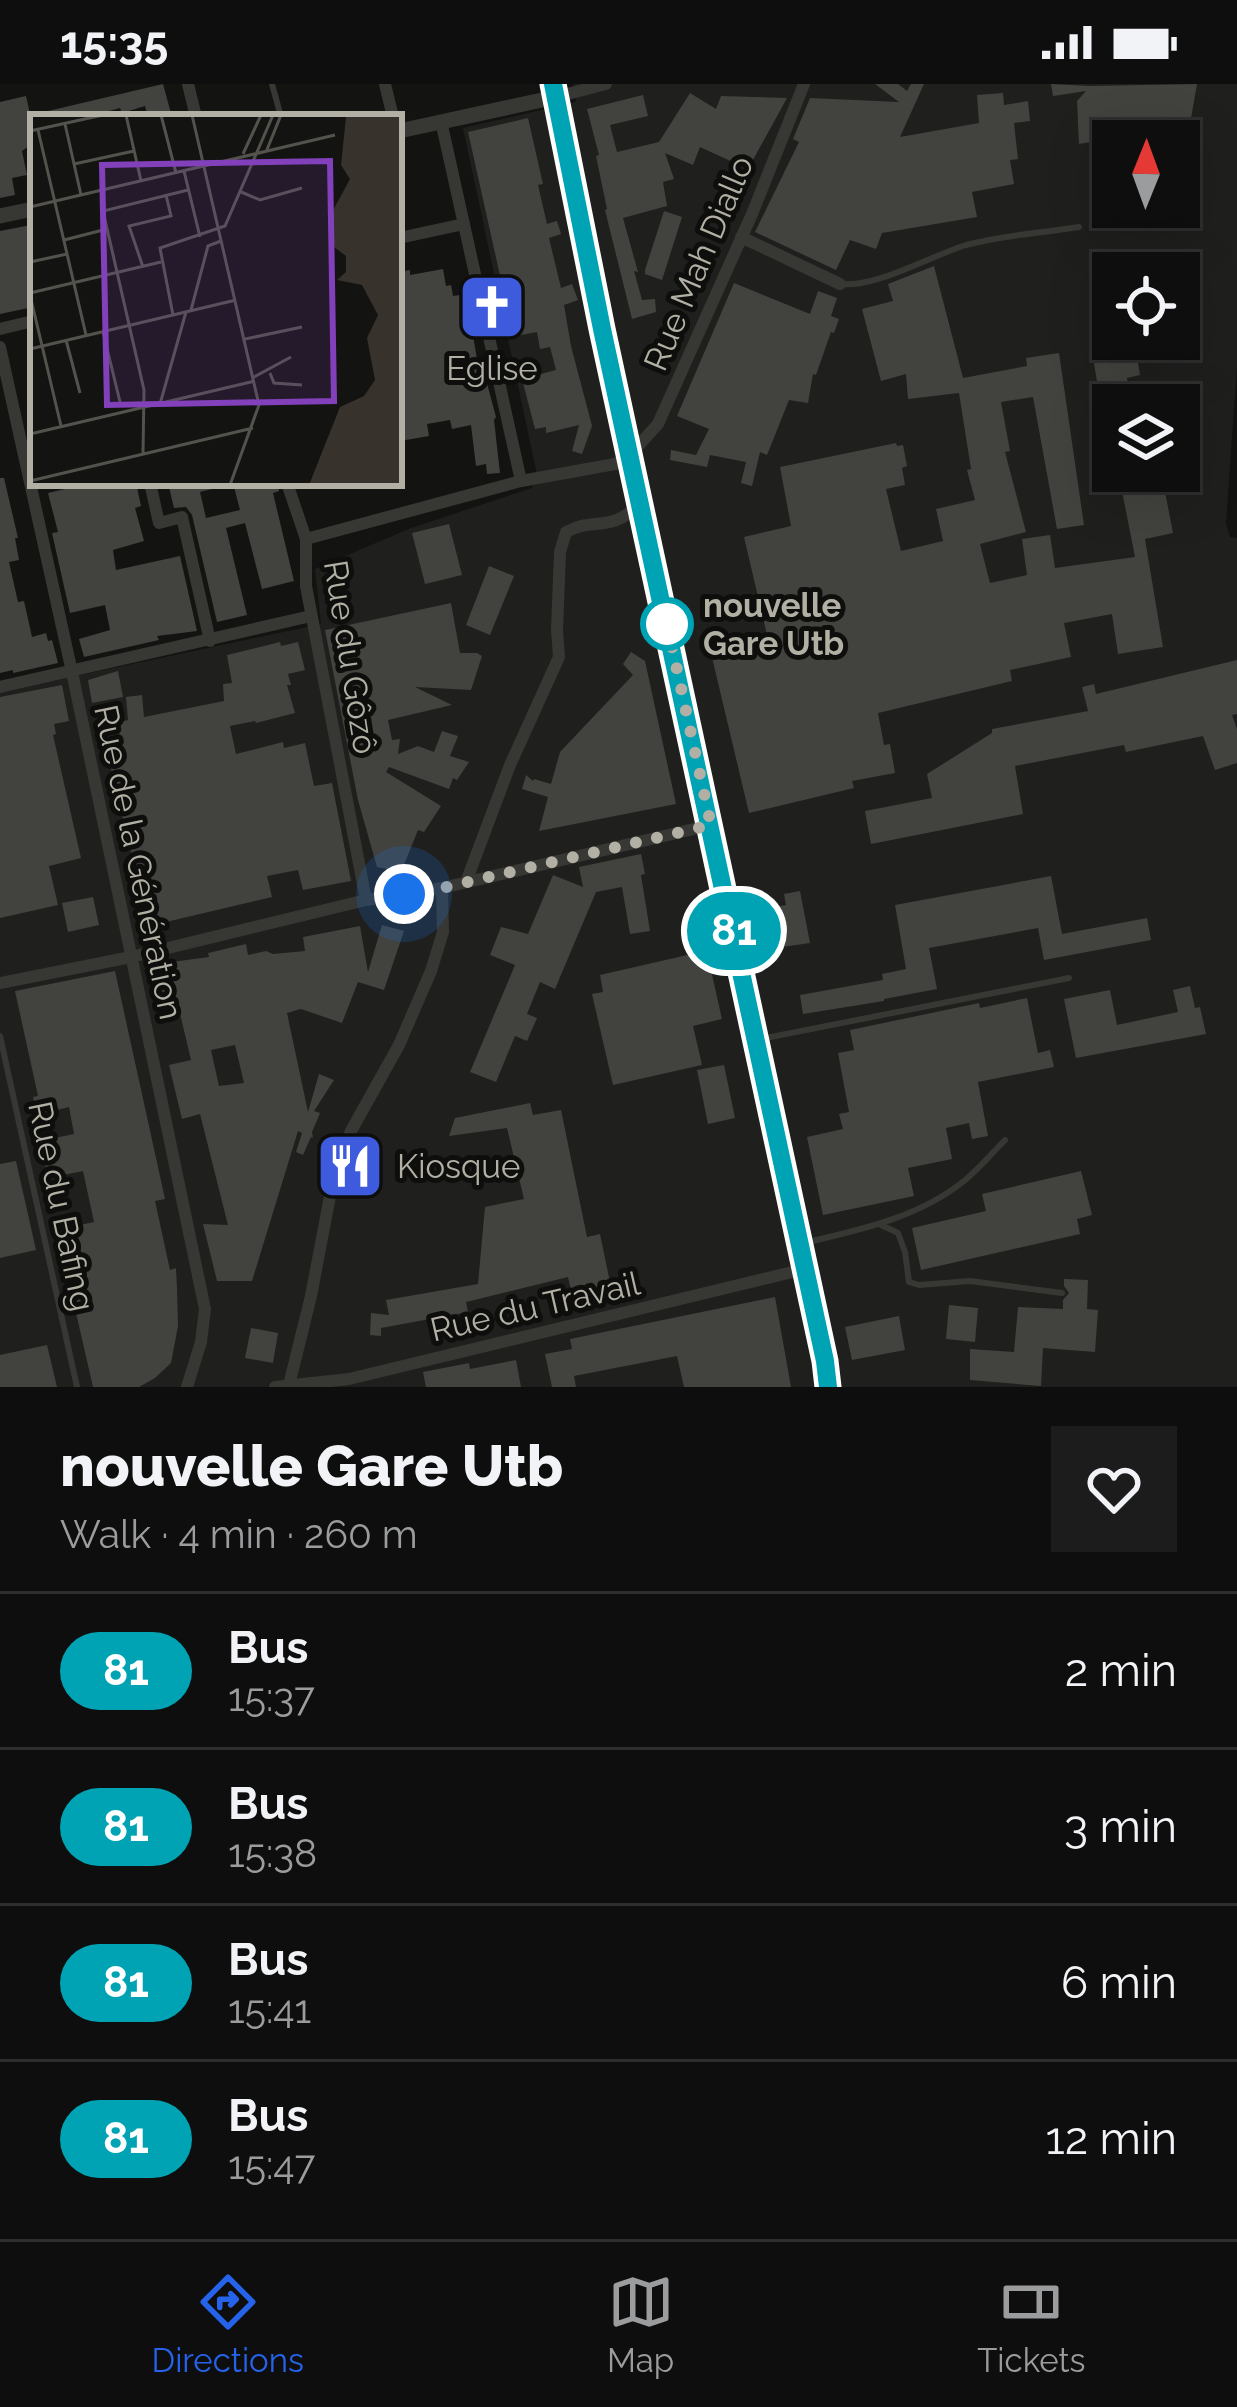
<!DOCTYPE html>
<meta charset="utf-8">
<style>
body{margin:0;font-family:Raleway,sans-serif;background:#1c1c1c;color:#f1f3f6;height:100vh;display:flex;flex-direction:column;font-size:45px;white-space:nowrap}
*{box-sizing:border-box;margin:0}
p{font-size:39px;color:#9b9c9e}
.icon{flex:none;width:66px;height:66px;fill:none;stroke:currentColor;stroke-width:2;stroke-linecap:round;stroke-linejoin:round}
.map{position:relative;height:1303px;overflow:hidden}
.drawer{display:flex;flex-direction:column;background:#0e0e0e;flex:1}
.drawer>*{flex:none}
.badge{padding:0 24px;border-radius:39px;font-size:42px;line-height:78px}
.needle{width:78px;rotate:1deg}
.buttons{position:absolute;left:1092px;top:36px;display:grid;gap:24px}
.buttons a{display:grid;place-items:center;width:108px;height:108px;border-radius:0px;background:#0e0e0e;box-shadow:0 12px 48px #0002,0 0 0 3px #2e2e2e;font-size:60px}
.you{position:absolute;width:60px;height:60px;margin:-30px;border:9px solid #fff;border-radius:50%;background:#1a73e8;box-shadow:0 0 0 18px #1a73e833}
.map>.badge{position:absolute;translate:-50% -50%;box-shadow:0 0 0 6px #fff}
.round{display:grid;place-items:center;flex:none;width:126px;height:126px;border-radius:0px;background:#1c1c1c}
.head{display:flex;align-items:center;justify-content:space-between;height:204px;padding:0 60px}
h1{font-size:57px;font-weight:800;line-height:90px}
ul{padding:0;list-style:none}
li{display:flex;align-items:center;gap:36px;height:156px;padding:0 60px;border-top:3px solid #2e2e2e}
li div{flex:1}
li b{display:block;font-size:45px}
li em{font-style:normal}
li .badge{min-width:132px;font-weight:700;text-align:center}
.status{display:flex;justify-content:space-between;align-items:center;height:84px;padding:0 60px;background:#0e0e0e;direction:ltr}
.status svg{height:33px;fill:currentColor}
.dock{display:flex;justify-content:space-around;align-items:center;height:168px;border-top:3px solid #2e2e2e;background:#0e0e0e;font-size:33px;color:#9b9c9e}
.dock a{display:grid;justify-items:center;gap:6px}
.dock .current{color:#2563eb}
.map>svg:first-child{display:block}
.built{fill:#1f201e;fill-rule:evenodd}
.building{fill:#42423e;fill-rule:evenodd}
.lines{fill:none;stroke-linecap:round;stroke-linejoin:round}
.service{stroke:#373733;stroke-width:6}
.minor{stroke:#373733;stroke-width:12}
.tertiary{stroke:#373733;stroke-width:15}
.line-casing{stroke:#fff;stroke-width:27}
.line{stroke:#00a3b4;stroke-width:18}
.walk{stroke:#b2b0a4;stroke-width:12;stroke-dasharray:0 21.6}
.stop-dot{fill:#fff;stroke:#00a3b4;stroke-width:6}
.labels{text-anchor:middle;stroke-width:10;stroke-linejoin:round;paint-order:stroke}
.street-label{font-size:33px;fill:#b2b0a4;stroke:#0e0e0d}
.poi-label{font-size:33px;fill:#b2b0a4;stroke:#0e0e0d}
.stop-label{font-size:33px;font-weight:bold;fill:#b2b0a4;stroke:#0e0e0d;text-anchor:start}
.inset-road{fill:none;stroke:#53524c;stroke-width:3}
.view{fill:#8340bb;fill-opacity:0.15;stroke:#8340bb;stroke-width:6}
.inset-edge{fill:none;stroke:#b2b0a4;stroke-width:6}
</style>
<div class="status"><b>15:35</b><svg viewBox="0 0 49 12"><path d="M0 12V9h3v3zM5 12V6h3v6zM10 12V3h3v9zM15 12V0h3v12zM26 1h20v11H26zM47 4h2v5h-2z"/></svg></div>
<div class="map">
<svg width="1237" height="1303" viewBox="0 0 1237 1303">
<rect width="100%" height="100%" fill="#131312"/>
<!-- built -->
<path class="built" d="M573,0H1237V283L1226,439L1230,453L1237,454V1303H0V608L321,540L315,485L411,444L532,404L536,386L463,44L576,18ZM1113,57H1179V123H1113ZM1113,189H1179V255H1113ZM1113,321H1179V387H1113Z"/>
<!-- building -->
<g class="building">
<polygon points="163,0 172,33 148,33 145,22 122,29 120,24 88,33 48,33 48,27"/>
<polygon points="875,0 898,0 907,7 911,0 924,0 900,53 979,39 977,11 1003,9 1004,21 1028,17 1030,37 1014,39 1018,75 1010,76 1014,100 972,108 977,133 882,149 876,165 850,156 836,186 755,148 799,58 793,55 810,14 899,18"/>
<polygon points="1051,0 1090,2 1197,0 1190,40 1079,60 1077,17 1086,7 1053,12"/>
<polygon points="690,9 716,25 721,12 787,14 748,85 700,63 693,81 665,69 674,95 663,98 667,122 623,134 638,188 634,187 642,216 655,215 656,228 632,235 605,126 607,125 596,72 599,71 587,25 643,11 648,32 610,41 617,68 659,58"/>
<polygon points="26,12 30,30 33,30 33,59 22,67 27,91 12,94 15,111 0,114 0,18"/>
<polygon points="528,34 543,100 538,101 547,140 557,137 561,150 549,154 561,204 572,200 578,216 564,221 571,262 592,342 582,370 572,367 579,341 546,349 546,343 535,345 522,295 556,286 550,263 540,265 537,248 510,253 503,215 505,214 468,48"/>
<polygon points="664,127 682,133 662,196 645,190 645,186"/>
<polygon points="31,141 33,223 0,230 0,147"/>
<polygon points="934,182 963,294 1027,282 1026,274 1059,269 1084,441 1057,445 1033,313 1001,318 1010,367 1005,368 1026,448 980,460 990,499 1027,491 1022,455 1050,451 1055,484 1135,473 1118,387 1161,387 1173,449 1145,455 1163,563 1118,570 1112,530 1064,539 1071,573 1010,586 1012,597 878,629 884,661 890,660 895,689 852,697 854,704 749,729 710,565 767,551 744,453 791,442 780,383 896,359 897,362 903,361 907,382 902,384 905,401 886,405 901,467 943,457 936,425 975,416 967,386 971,385 959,309 908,315 906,290 881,297 862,225 893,217 888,200"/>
<polygon points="443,185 446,202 451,201 453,212 466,210 480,293 485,292 496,333 494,336 500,389 487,390 486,380 476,382 471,341 452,345 450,336 427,340 429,352 400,357 399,188 410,186 410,191"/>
<polygon points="734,199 810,230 818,207 837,214 831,232 839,235 834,249 831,248 816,291 813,290 808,319 789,316 767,371 760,368 752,402 741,399 746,378 710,371 707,383 670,376 671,366 696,371 709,345 677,332"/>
<polygon points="1135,260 1140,291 1127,294 1131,321 1113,321 1113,358 1107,359 1092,267"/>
<polygon points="0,394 4,394 18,454 15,454 19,476 9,478 18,518 24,517 32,553 46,549 48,557 52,556 58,579 13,589 13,586 0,589"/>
<polygon points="90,399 136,399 141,422 135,424 144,457 113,466 116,486 180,472 197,547 157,552 159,556 84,573 79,555 110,546 105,521 70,529 52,449 58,448 48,409"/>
<polygon points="168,399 219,399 220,403 200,408 206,434 240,426 233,399 277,399 279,407 273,409 294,497 262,505 245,439 226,444 247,531 217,538 192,431 186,423 174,424"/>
<polygon points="449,440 462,491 425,500 412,449"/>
<polygon points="489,482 514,492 490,551 466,541"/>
<polygon points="451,519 460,569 477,569 482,572 471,606 415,603 452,621 388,636 392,656 400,655 398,670 418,662 434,668 442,647 458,652 450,672 469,678 457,696 453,694 449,705 389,683 386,688 441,722 424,748 418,746 401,788 377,783 358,716 325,546"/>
<polygon points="280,558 281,562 298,558 305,586 288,590 291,601 287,601 295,629 256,639 255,637 230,642 236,670 283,658 284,664 305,659 314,702 332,699 351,797 303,806 298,786 267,792 272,813 149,842 101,643 128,636 126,613 142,611 144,633 224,617 223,600 232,599 227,571"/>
<polygon points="631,568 645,577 676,720 539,747 548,713 522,705 526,691 533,697 534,695 551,700 560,668 633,591 623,580"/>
<polygon points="1237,576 1237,630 1232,631 1237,645 1237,679 1215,686 1203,652 1126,668 1124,661 1015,682 1023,730 871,760 865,727 932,714 927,690 992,649 992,645 1088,627 1082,603 1094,600 1096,610"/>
<polygon points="118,587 123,613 92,619 88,596"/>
<polygon points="62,601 69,637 54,640 56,650 53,651 81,774 49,782 58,821 0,834 0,613"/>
<polygon points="641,770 645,790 641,791 650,847 630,850 622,803 596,808 555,905 540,898 527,930 537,934 527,957 515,952 496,998 470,988 515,881 490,871 501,843 528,850 553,791 583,803 579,783"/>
<polygon points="1051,792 1062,850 1147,834 1151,856 1044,876 1038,844 929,864 937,905 884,915 884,917 803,930 800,911 883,896 882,890 906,885 895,821"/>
<polygon points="800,807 810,859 782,863 775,823 786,821 784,810"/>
<polygon points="93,813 99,841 68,848 62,819"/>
<path d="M382,841L404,847L384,906L358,898L342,939L301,925L287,929L308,1028L319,990L334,996L314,1027L320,1029L312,1048L313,1054L311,1053L303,1071L296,1068L302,1049L298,1047L252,1197H217L203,1140L228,1141L200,1030L182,1035L169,981L191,976L178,921L166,923L157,880L209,873L208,869L246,860L248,871L266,867L273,870L305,867L303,853L360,842L368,888ZM235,961L244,999L219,1002L211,966Z"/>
<polygon points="703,851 722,935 693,942 702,981 613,1001 592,910 603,908 600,891 696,869 693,854"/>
<polygon points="115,887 165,1115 155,1117 170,1186 176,1184 177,1204 178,1242 171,1279 155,1294 139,1303 93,1303 57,1146 94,1138 83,1087 48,1094 40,1057 74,1050 69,1023 37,1031 33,1013 38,1012 15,907"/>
<polygon points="1190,902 1195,924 1200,923 1206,950 1076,974 1064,915 1110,906 1117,941 1178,928 1173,906"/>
<polygon points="1027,914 1038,969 1050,966 1054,983 978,998 988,1052 972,1055 969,1039 946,1044 952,1075 908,1084 914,1112 823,1131 807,1053 843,1045 839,1030 849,1028 838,969 854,966 850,946 979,919 980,924"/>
<polygon points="724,981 735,1034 708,1040 697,986"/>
<polygon points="530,1019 533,1031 561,1026 587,1153 600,1150 611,1203 572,1211 568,1193 466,1218 468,1228 381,1244 381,1252 370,1251 371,1229 389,1231 386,1216 478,1200 485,1123 524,1115 507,1044 449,1052 455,1034"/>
<polygon points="16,1077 36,1166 0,1174 0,1080"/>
<polygon points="1081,1087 1092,1131 1077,1135 1080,1150 921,1186 912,1144 986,1127 982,1110"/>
<polygon points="1064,1195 1088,1196 1087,1225 1098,1226 1095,1268 1043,1264 1041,1302 970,1296 970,1265 1014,1268 1018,1223 1063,1225 1063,1216 1069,1209 1064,1202"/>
<polygon points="775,1213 791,1303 684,1303 677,1272 574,1292 576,1303 552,1303 545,1270 572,1265 570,1255"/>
<polygon points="949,1221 978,1224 975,1258 946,1255"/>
<polygon points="899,1232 905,1266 852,1276 845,1243"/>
<polygon points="251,1244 278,1249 273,1279 245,1274"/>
<polygon points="47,1261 57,1303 0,1303 0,1271"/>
<polygon points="516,1276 521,1303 426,1303 423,1288 469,1279 470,1285"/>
</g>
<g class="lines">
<!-- service -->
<g class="service">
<polyline points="272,0 281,33"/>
<path d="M840,200C876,204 930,172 966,161C1002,151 1042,149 1079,143"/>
<polyline points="0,952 77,1303"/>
<polyline points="761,955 1069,894"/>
<polyline points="881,1141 898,1149 905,1168 909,1198 919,1201 970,1197 1062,1209"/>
<path d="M804,1159C859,1146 918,1134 964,1097C979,1085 991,1070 1005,1056"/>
</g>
<!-- minor -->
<g class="minor">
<polyline points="188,0 196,33"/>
<polyline points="385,0 393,33"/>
<polyline points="556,13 606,0"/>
<polyline points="441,37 521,397"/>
<polyline points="741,153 840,200"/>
<polyline points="399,154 464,140"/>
<polyline points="0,245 33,237"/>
<polyline points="0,263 72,588 205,1225 201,1258 187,1303"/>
<polyline points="150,399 159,439 182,433 210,557"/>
<polyline points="287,399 306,455"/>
<polyline points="0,603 311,532"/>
<path d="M466,798L510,681L559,573L557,546L560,468L566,448C597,432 608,450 640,420"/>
<polyline points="366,816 306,502 306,455 521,397 615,380 629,372 658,340 752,130 804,0"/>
<polyline points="0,899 131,873 366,816 442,804 711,741"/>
<polyline points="289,1301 311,1212 334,1091 351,1047 399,961 431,887 443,848 442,804"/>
<polyline points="275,1303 349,1295 805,1185"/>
</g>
<!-- tertiary -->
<g class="tertiary">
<polyline points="553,0 593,202 825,1277 828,1303"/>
<polyline points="399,47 556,13"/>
<polyline points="0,132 33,125"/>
</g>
</g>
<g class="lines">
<!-- line casing -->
<g class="line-casing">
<polyline id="line" points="553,0 602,245 825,1277 828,1303"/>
</g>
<!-- line -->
<use href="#line" class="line"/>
<!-- walk -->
<polyline class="walk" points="404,810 442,804 711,741 667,540"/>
</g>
<!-- icons -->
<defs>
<g id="church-square" transform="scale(3.45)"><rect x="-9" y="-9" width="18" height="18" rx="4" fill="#3f5bdd" stroke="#0e0e0d"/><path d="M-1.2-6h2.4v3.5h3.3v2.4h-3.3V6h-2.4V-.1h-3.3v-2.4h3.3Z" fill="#fff"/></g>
<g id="restaurant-square" transform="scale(3.45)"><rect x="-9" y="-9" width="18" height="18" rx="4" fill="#3f5bdd" stroke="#0e0e0d"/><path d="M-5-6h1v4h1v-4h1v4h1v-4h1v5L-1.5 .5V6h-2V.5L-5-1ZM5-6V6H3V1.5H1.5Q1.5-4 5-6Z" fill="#fff"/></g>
</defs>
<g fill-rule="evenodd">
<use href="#church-square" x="492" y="223"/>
<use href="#restaurant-square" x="350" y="1082"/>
</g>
<!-- markers -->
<circle class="stop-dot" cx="667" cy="540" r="24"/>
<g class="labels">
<!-- street labels -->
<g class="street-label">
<text transform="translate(698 179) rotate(-67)" y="12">Rue Mah Diallo</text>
<text transform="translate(351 573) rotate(81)" y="12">Rue du Gôzô</text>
<text transform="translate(139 778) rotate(78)" y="12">Rue de la Génération</text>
<text transform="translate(62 1122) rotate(78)" y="12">Rue du Bafing</text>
<text transform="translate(535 1222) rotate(-13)" y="12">Rue du Travail</text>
</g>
<!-- poi labels -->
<g class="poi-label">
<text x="492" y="296">Eglise</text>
<text x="397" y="1094" text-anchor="start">Kiosque</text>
</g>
<!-- stop labels -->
<g class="stop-label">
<text x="703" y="533">nouvelle<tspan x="703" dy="38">Gare Utb</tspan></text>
</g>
</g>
<!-- overview -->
<g transform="translate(30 30)">
<rect width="372" height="372" fill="#131312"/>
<path d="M372,1V371H279L310,293L334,282L345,266L337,224L348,201L332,171L307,166L316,158V142L300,130L301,100L320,65L311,51L316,3Z" fill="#37322b"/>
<path class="inset-road" d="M96,1L111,67M131,1L146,59M162,1L229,291L200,371M35,10L51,81M8,16L56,221M0,17L73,1M236,38L251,1M213,40L231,1M44,50L104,37M154,57L170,123M209,77L230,86L272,74M0,93L305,21M34,126L77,115M0,148L37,140M113,153L99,112L141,102L136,81M0,179L131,148M0,181L31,312M161,196L178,132L191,127M143,201L130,134L195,112L243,1M73,218L91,292M215,225L272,213M36,226L50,279M0,235L206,186M240,259L244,269L272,271M224,263L261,243M130,290L156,198M0,320L225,267M113,340L114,276L73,97L158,76M0,367L223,314"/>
<path class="view" d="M300,47L304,287L77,291L72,51Z"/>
<rect width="372" height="372" class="inset-edge"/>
</g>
</svg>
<div class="buttons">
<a><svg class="needle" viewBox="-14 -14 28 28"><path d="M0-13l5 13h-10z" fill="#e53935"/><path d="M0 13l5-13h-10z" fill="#9b9c9e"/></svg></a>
<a><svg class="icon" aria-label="locate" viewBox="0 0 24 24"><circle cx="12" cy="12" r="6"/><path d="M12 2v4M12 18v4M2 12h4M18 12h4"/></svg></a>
<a><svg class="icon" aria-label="layers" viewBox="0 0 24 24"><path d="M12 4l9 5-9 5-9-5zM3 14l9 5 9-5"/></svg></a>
</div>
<div class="you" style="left:404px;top:810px"></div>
<b class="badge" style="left:734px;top:847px;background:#00a3b4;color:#fff">81</b>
</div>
<section class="drawer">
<div class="head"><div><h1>nouvelle Gare Utb</h1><p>Walk · 4 min · 260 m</p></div><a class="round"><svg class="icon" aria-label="heart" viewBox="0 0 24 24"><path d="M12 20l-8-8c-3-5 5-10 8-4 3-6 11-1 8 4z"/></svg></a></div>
<ul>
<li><span class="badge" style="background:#00a3b4;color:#fff">81</span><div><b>Bus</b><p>15:37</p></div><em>2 min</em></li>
<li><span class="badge" style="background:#00a3b4;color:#fff">81</span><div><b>Bus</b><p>15:38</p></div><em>3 min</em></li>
<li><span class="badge" style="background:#00a3b4;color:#fff">81</span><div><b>Bus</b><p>15:41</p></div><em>6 min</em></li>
<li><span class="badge" style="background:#00a3b4;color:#fff">81</span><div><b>Bus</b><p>15:47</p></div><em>12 min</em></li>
</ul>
</section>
<nav class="dock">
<a class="current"><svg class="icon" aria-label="directions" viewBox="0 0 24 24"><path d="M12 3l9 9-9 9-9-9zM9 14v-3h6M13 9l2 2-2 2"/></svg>Directions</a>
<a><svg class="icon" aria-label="map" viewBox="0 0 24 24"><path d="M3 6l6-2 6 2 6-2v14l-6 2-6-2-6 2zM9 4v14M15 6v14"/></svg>Map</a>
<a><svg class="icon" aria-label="tickets" viewBox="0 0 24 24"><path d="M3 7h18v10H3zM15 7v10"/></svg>Tickets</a>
</nav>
